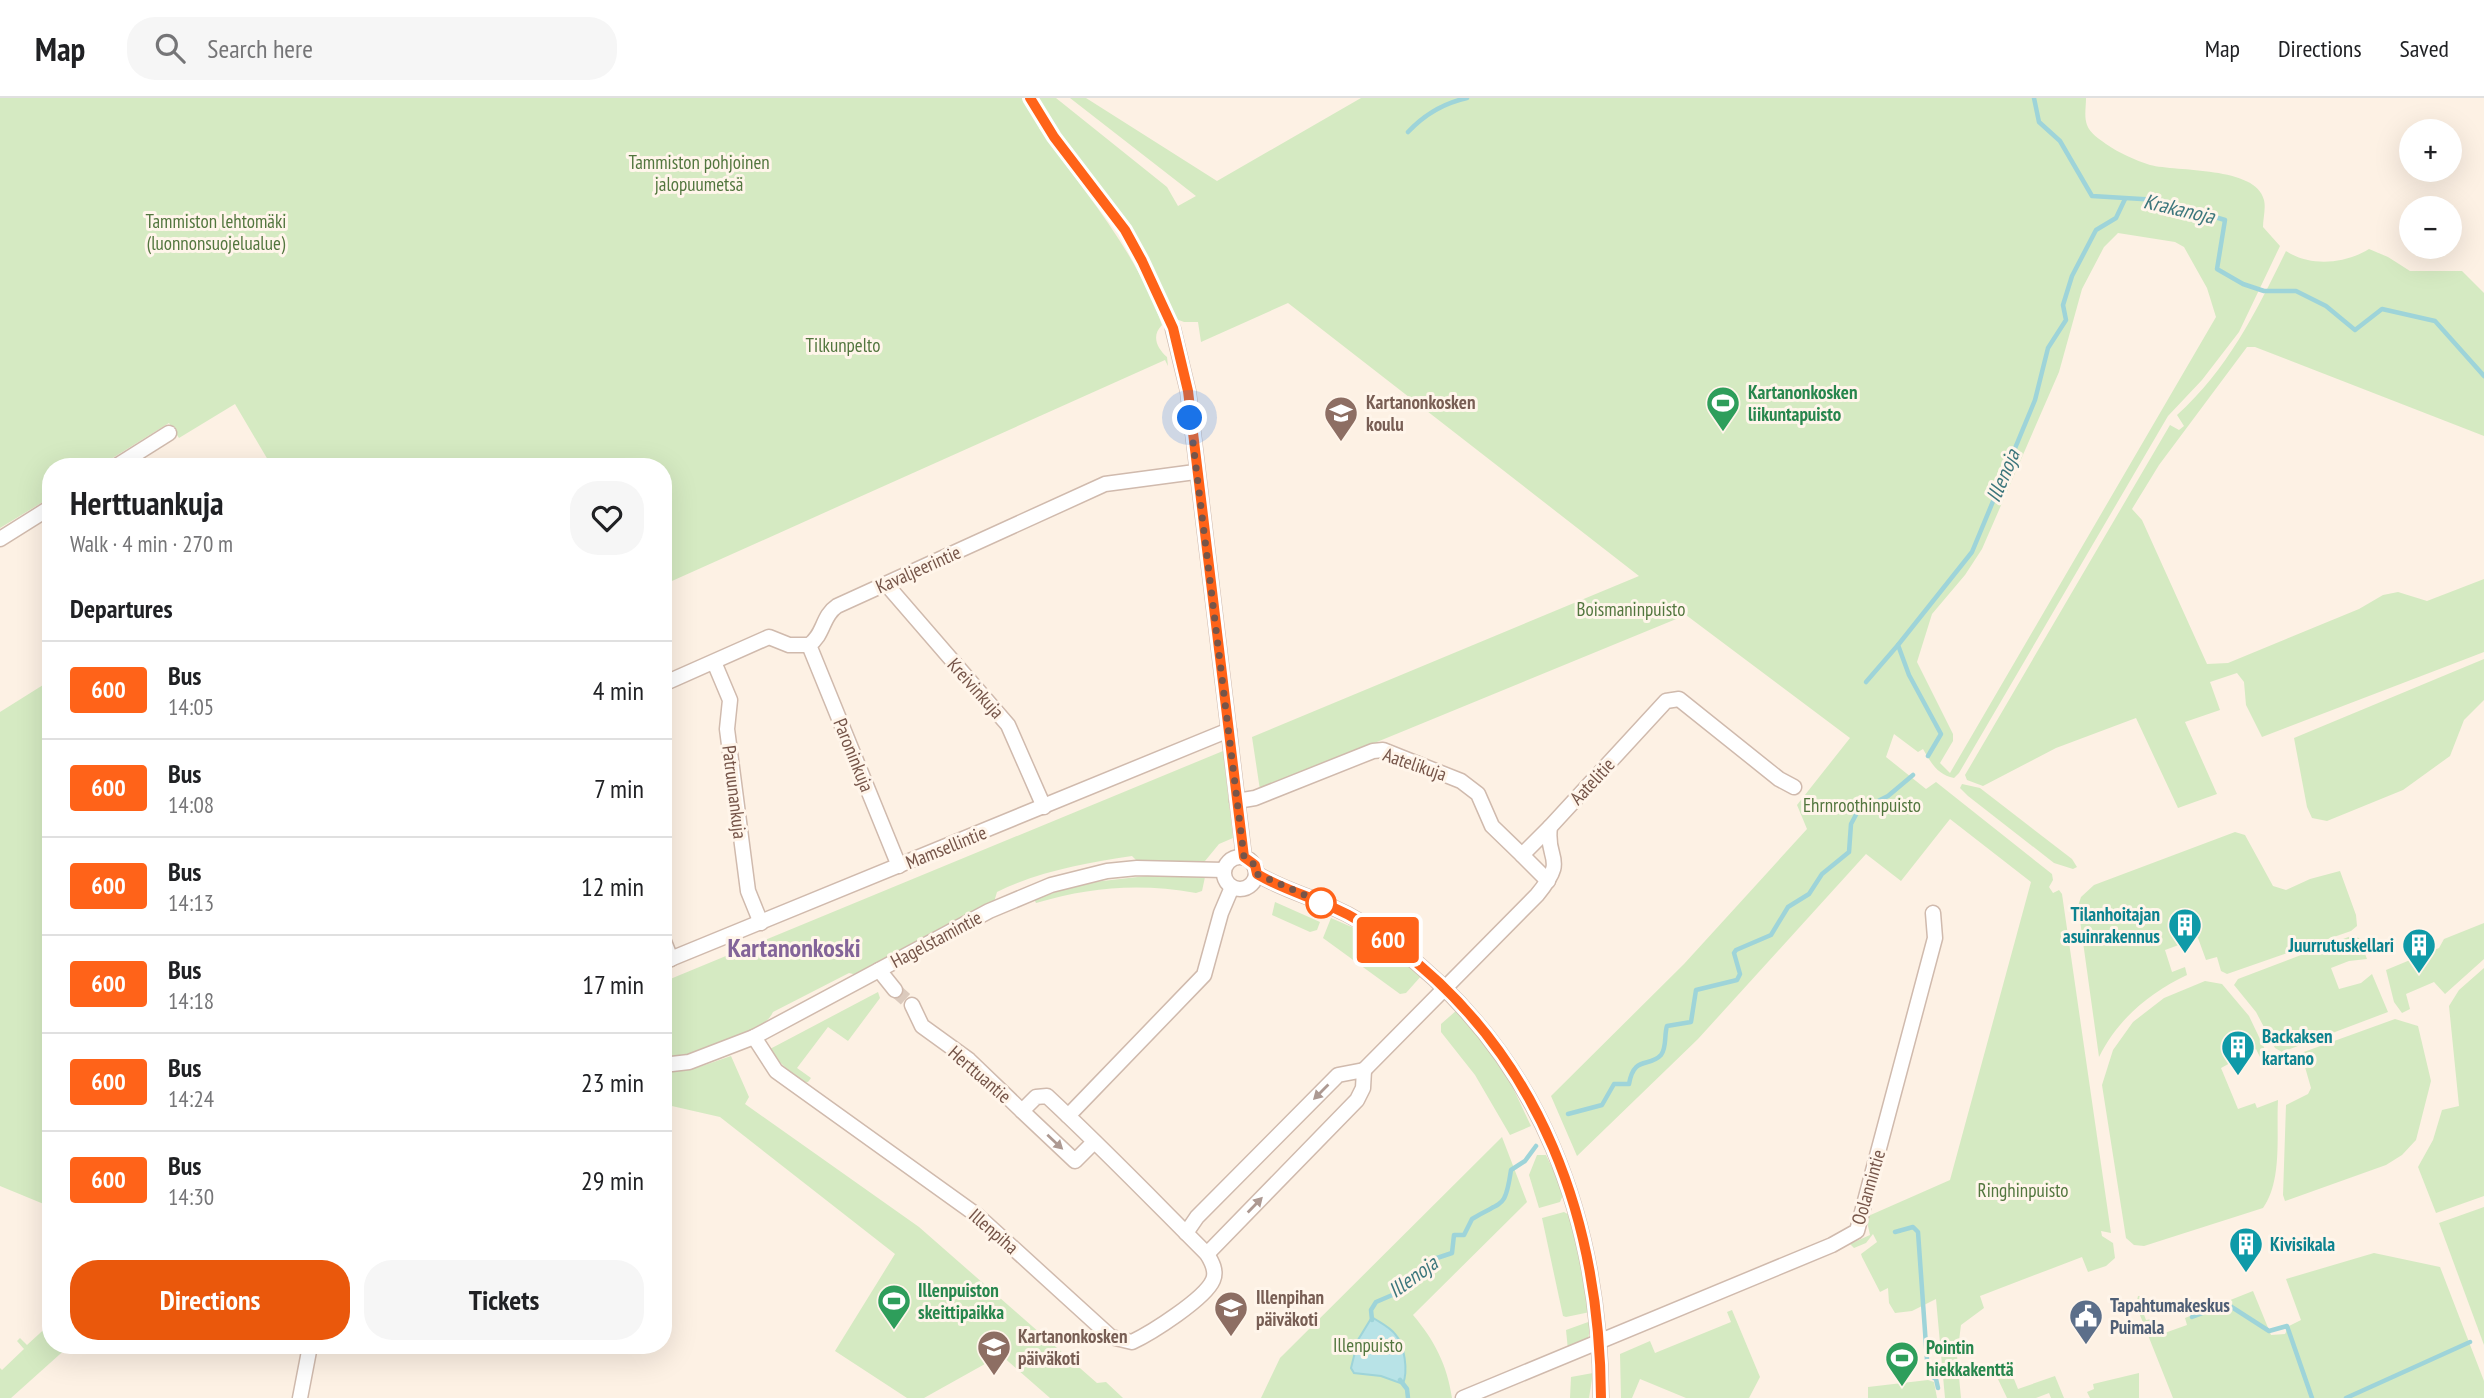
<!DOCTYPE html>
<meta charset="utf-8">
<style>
body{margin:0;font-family:"PT Sans Narrow",sans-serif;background:#f6f6f6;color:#202124;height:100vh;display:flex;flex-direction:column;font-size:26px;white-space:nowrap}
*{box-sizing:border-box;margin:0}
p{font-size:23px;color:#757577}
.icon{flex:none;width:38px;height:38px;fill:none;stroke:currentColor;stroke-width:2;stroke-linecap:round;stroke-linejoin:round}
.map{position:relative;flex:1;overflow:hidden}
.details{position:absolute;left:42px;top:360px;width:630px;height:896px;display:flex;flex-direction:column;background:#fff;border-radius:28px;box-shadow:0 7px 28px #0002}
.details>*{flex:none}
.badge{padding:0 14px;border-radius:5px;font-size:24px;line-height:46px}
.tools{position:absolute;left:2399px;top:21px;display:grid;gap:14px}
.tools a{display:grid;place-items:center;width:63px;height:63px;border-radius:50%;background:#fff;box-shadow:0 7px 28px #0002;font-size:35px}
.you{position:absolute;width:35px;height:35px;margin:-18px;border:5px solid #fff;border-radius:50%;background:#1a73e8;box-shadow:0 0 0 10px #1a73e833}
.map>.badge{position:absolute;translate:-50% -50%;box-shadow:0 0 0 4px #fff}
h2{padding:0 28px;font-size:26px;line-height:63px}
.round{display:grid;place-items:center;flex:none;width:74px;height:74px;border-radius:28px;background:#f6f6f6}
.headline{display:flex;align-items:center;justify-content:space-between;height:119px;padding:0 28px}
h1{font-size:33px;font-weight:700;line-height:52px}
.button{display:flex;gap:14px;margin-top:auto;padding:14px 28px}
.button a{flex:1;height:80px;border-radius:28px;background:#ea580c;color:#fff;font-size:28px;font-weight:700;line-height:80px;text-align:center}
.button a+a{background:#f6f6f6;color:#202124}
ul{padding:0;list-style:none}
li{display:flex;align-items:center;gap:21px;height:98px;padding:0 28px;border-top:2px solid #e0e0e0}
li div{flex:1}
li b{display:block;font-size:26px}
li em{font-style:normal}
li .badge{min-width:77px;font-weight:700;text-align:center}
header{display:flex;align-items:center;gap:42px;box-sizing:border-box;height:98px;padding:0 35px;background:#fff;border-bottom:2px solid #e0e0e0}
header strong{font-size:33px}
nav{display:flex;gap:38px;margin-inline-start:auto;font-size:24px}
.search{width:490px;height:63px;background:#f6f6f6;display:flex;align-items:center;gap:18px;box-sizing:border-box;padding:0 24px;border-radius:28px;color:#757577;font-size:26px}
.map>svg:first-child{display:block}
.green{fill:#d5eac2;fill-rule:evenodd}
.water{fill:#b8e3e7;stroke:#9ed4d9;stroke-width:2}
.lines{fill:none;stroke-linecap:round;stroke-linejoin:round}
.stream{stroke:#9ed4d9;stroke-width:4.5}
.minor-tunnel{stroke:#dbcabd;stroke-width:14;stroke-dasharray:14 7;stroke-linecap:butt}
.minor-casing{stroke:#d0baad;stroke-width:17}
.minor{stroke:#fff;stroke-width:14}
.oneway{fill:#ad9992}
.line-casing{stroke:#fff;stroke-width:16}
.line{stroke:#ff6319;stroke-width:10}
.walk{stroke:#765549;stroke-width:7;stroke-dasharray:0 12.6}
.stop-dot{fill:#fff;stroke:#ff6319;stroke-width:3.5}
.labels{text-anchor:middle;stroke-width:6;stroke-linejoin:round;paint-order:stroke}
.park-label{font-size:19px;fill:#52763e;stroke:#fff5ea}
.leisure-label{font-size:19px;font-weight:bold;fill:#27864d;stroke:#fff5ea;text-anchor:start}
.education-label{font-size:19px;font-weight:bold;fill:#785e54;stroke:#fff5ea;text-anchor:start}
.street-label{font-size:19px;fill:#765549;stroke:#fff5ea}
.culture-label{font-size:19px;font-weight:bold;fill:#0d838f;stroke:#fff5ea;text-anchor:end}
.service-label{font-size:19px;font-weight:bold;fill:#4e5e75;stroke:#fff5ea;text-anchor:start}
.water-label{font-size:21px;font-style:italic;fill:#3c767c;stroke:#fff5ea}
.district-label{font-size:26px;font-weight:bold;fill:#836499;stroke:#fff5ea}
</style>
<header>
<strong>Map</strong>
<div class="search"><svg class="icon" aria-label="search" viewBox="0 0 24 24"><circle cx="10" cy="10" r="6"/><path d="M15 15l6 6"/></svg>Search here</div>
<nav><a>Map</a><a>Directions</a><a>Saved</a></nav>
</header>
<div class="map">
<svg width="2484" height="1300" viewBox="0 0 2484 1300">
<rect width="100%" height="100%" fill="#fdf1e4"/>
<!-- green -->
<g class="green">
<path d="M0,0H1031L1045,25L1039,30C1084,94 1136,152 1162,227C1151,238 1157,250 1167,259L1168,268L1165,262L663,487V369H257L268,362L235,306L179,340L169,325L98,369H51V399L0,430Z"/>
<path d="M1036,0H1056L1167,89L1178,108L1196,98L1070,0H1086L1217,83L1361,0H2086C2086,9 2084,19 2087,27C2090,35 2099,41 2106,46C2119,55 2135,62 2150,67C2177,74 2256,68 2264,102C2266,110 2263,121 2263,129L2280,148L2239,234L2202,282L2168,318L1959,675L1954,680C1937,677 1930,663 1923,651L1918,654L1894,636L1886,659L1926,691L1936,684L2052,776L2053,782L2049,789L2053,795L2059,792L2062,796L2111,1135L2101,1133L2102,1138L2113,1145L2115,1160L2106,1168L2088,1174L2082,1159L1980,1198L1984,1210L1961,1227L1957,1258L1961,1300H1945L1936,1201L1912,1213L1895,1215L1889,1205L1888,1190L1880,1194L1862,1159L1861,1156L1877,1144L1873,1136L1866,1145L1854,1150L1850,1146L1870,1137L1866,1119L1950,1082L2031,784L1950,721L1901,783L1866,756L1698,941L1577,1058L1551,998L1684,866L1807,731L1797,707L1850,640L1686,517L1260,692L1252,639L1639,478L1288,205L1201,244L1198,224H1184L1176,221L1125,122L1076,60ZM2118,135L2175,144L2184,149L2207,190L2216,219L1950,675L1940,665L1953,643V636L1917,564L1932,516L1965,477L1982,451L2059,274L2082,191L2104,149Z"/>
<path d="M2369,151L2388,159L2410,173H2462L2484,195V338L2255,249H2247L2159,367L2132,411L2142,422L2207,566L2228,565L2359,511L2383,497L2398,494L2427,503L2484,481V554L2262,639L2246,607L2244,584L2237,575L2210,584L2220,612L2185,624L2217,696L2178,710L2136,620L2056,650L1983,688L1967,682L1965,677L2170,327L2179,332L2184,328L2177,317C2228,271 2256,214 2286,153C2310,169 2345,166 2369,151Z"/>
<polygon points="2484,561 2484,602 2464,622 2450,658 2403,692 2327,723 2312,720 2307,709 2294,640"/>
<polygon points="51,582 51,1109 0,1088 0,614"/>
<path d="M1223,653L1233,740L1219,746L1205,763L1138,764L1132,758C1085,765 1040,773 997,794L994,804L857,877L849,875L773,914C763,938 689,958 663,961V884Z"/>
<polygon points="1962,686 1980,690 2072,761 2077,769 2073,771 2054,765 1968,698 1960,690"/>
<path d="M2235,734L2245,737L2273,788L2286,792L2310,781L2340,773L2356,817L2357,828L2351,833L2227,876L2221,873L2217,859L2206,862L2198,840L2165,852L2172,874L2185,869L2187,877C2149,895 2118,921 2099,959L2078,808L2081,799L2094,787Z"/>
<path d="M1164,776L1205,779L1202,793L1196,795C1139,785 1091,789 1036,805L1034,801L1085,785Z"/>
<polygon points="1275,804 1320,824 1317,832 1310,834 1272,817"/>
<polygon points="1331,820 1370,837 1422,877 1406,895 1400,896 1323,840"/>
<polygon points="2484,825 2484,861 2445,896 2434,884 2406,896 2410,911 2402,915 2394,904 2386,872 2439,850 2444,841"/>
<polygon points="2351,838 2359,840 2367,861 2349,863 2331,870 2339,891 2361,885 2372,876 2388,914 2282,954 2275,950 2256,914 2234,887 2238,881"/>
<polygon points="2484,870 2484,1098 2436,1115 2418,1069 2433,1042 2442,1012 2459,1008 2449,908 2459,892"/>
<path d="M2205,883L2222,886L2249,918L2269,960L2262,963L2256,951L2221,970L2238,1011L2255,1005L2257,1010L2278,1002C2276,1035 2283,1082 2263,1110L2144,1148L2134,1147L2126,1140L2102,987L2113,952L2133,924L2164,900Z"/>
<polygon points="878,894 880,900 848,943 828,929 797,970 811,980 808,984 802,985 771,956 770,951"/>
<polygon points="1457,912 1505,973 1531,1028 1510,1037 1475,977 1441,934 1441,926"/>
<polygon points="2395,921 2418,928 2431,983 2416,1042 2402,1057 2386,1067 2285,1103 2283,1097 2286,1007 2308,996 2311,990 2301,955"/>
<polygon points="731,958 749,999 745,1006 919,1129 1097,1285 1106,1284 1123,1300 1050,1300 1001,1257 924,1300 907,1300 835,1253 895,1156 720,1019 663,1006 663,974 699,969"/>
<path d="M1502,1039L1527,1104L1413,1217C1435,1243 1447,1267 1452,1300H1261L1280,1260Z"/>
<polygon points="1537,1057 1546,1057 1564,1095 1560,1104 1539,1110 1529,1077"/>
<polygon points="2484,1109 2484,1247 2439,1125"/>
<polygon points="1564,1114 1571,1118 1590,1214 1566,1219 1563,1218 1542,1120"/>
<polygon points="2374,1155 2440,1169 2484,1283 2484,1300 2173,1300 2136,1207 2138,1198 2143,1198 2140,1206 2146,1222 2152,1221 2159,1237 2187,1227 2185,1220 2253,1193 2271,1237 2285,1236 2289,1228 2301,1222 2286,1181"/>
<polygon points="1732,1212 1760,1279 1749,1300 1686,1300 1640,1281 1632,1300 1621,1300 1620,1256 1650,1243 1655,1255 1731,1224 1727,1214"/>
<polygon points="1591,1223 1588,1242 1568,1252 1566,1232"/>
<polygon points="51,1225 51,1248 69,1248 11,1300 0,1300 0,1270 2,1272 24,1251 17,1243 20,1240 27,1247"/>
<polygon points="2010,1271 2018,1291 2055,1278 2064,1300 2051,1300 2049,1295 2036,1300 2007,1300 1996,1277"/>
<polygon points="1593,1275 1589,1300 1570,1300 1571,1279"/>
<polygon points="2139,1275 2139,1300 2090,1300 2087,1294 2094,1291 2093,1286"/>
<polygon points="1928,1282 1934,1284 1937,1300 1868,1300 1868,1289"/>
</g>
<!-- water -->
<path class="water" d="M1372,1219C1379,1224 1390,1229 1395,1236C1405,1247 1408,1273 1403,1286L1381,1278L1354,1275L1351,1270L1358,1242Z"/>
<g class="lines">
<!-- stream -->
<g class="stream">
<polyline points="2034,0 2039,24 2060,43 2092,98 2158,102 2225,122 2217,171 2243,186 2264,193 2296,193 2326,208 2355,232 2382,211 2435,223 2484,278"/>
<path d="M1408,34C1423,18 1444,5 1467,0"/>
<polyline points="1866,584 1898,547"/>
<polyline points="1928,658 1941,636 1909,577 1898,547 1972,454 2035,302 2048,250 2066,222 2063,207 2072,178 2096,132 2116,120 2125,101"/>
<path d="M1568,1016L1602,1007L1614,986H1629C1634,957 1649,970 1661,957C1667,949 1664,937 1667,928L1691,924L1696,892L1737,882L1740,876L1734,855L1736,852L1771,837L1788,809L1809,796L1822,776L1849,754L1851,726L1858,713L1888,698L1913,677"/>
<polyline points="1895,1134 1913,1129 1918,1134 1928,1276 1936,1281 1938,1290"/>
<polyline points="2192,1219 2227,1206 2269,1233 2287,1228 2312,1300"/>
<path d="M1372,1222L1371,1212L1376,1204L1397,1195L1431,1162L1452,1155L1454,1137H1464L1472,1121C1502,1102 1505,1113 1511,1072L1525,1063L1536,1048"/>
<polyline points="1400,1282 1407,1291 1408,1300"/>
<polyline points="2346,1300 2470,1244"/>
</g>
<!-- minor-tunnel -->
<polyline class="minor-tunnel" points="895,892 912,907"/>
<!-- minor casing -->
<g class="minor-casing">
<g id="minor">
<polyline points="1173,231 1188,293 1244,759"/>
<polyline points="115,369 169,335"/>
<polyline points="0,441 51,409"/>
<polyline points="886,486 1008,627 1044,709"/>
<polyline points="809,547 899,768"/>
<polyline points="714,564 730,602 727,631 748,793 761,825"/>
<path d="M663,586L769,539L789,547H809C824,537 822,518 837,508L1105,386L1195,374"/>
<polyline points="1237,703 1255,700 1373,653 1383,652 1461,683 1478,696 1492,728 1522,757 1550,729"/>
<polyline points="1522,757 1548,783"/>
<circle cx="1240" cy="775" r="16"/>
<path d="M1257,776C1280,790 1305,797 1330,808C1353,818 1377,833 1397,849C1542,960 1600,1123 1601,1300"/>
<polyline points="663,841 671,861"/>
<polyline points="663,864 1229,632"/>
<polyline points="879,872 895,892"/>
<polyline points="912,907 922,928 969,962 1022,1013"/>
<path d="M754,939L776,973L978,1118L1111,1239L1132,1244C1151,1235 1205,1201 1213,1182C1217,1173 1212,1164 1207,1156C1154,1103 1102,1049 1047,998L1036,999L1022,1013L1075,1063L1094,1044"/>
<polyline points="663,967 689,964 754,939 989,813 1051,787 1107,773 1137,770 1224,772"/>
<path d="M1364,972L1537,797C1569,758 1545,764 1550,729L1666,603L1679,601L1779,681L1794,689"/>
<polyline points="1068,1018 1204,877 1221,815 1232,789"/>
<polyline points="1186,1135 1197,1119 1338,977 1364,972 1363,990 1357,1002 1207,1156"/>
<polyline points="300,1300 310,1248"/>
<polyline points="1463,1300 1832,1147 1857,1133 1935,840 1933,815"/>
</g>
</g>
<!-- minor -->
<use href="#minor" class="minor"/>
</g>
<!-- one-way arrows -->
<defs><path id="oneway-solid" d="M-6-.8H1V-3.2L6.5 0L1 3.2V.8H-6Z" transform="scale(1.75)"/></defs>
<g class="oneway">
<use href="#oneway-solid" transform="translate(1321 994) rotate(135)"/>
<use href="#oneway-solid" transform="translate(1055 1044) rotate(43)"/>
<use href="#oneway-solid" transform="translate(1255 1107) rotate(-46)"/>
</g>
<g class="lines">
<!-- line casing -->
<g class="line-casing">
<path id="line" d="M1030,0L1054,39L1125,132L1142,163L1173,230L1188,293L1244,759L1255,767L1257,776C1280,790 1305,797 1330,808C1353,818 1377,833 1397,849C1542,959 1600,1123 1601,1300"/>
</g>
<!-- line -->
<use href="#line" class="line"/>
<!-- walk -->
<polyline class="walk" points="1190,320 1244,759 1255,767 1257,776 1330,808 1321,805"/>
</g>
<!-- icons -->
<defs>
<g id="stadium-pin" transform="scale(1.75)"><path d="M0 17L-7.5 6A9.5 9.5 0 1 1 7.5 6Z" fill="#2e9e5b" stroke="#fff5ea"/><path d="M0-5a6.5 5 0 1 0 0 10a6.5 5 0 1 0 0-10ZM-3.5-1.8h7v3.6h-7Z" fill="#fff"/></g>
<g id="school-pin" transform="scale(1.75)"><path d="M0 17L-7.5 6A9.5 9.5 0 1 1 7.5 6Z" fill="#8d6e63" stroke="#fff5ea"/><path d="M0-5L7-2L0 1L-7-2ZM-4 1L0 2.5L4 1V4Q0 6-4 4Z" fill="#fff"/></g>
<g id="building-pin" transform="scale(1.75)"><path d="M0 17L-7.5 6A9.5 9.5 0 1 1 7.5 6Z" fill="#0f9aa8" stroke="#fff5ea"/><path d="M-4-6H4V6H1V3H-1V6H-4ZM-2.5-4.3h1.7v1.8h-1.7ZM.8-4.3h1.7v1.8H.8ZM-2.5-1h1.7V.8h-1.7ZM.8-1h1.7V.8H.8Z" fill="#fff"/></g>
<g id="civic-pin" transform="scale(1.75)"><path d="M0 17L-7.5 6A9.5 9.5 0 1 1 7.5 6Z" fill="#5c6f8a" stroke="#fff5ea"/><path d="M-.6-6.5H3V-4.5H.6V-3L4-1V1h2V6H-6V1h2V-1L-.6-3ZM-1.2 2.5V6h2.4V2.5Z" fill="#fff"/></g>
</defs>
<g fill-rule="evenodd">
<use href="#stadium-pin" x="1723" y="305"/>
<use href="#school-pin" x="1341" y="315"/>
<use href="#building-pin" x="2185" y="827"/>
<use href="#building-pin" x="2419" y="847"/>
<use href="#building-pin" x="2238" y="949"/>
<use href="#building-pin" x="2246" y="1146"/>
<use href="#stadium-pin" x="894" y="1203"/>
<use href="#school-pin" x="1231" y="1210"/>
<use href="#civic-pin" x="2086" y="1218"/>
<use href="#school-pin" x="994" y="1249"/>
<use href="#stadium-pin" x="1902" y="1260"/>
</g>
<!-- markers -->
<circle class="stop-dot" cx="1321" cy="805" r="14"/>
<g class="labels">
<!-- park labels -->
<g class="park-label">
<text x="699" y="71">Tammiston pohjoinen<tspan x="699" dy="22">jalopuumetsä</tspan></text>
<text x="216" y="130">Tammiston lehtomäki<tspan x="216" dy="22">(luonnonsuojelualue)</tspan></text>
<text x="843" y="254">Tilkunpelto</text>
<text x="1631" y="518">Boismaninpuisto</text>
<text x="1862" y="714">Ehrnroothinpuisto</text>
<text x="2023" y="1099">Ringhinpuisto</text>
<text x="1368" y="1254">Illenpuisto</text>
</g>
<!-- leisure labels -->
<g class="leisure-label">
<text x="1748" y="301">Kartanonkosken<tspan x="1748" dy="22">liikuntapuisto</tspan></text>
<text x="918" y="1199">Illenpuiston<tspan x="918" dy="22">skeittipaikka</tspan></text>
<text x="1926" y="1256">Pointin<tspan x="1926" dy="22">hiekkakenttä</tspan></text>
</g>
<!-- education labels -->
<g class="education-label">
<text x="1366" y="311">Kartanonkosken<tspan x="1366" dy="22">koulu</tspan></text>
<text x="1256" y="1206">Illenpihan<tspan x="1256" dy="22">päiväkoti</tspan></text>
<text x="1018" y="1245">Kartanonkosken<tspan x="1018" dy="22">päiväkoti</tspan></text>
</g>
<!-- street labels -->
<g class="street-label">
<text transform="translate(918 471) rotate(-24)" y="7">Kavaljeerintie</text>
<text transform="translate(976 590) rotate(48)" y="7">Kreivinkuja</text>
<text transform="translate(854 657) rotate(68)" y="7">Paroninkuja</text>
<text transform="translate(1415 666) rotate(19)" y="7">Aatelikuja</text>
<text transform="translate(1592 683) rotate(-47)" y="7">Aatelitie</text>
<text transform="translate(735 694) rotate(83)" y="7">Patruunankuja</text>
<text transform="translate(946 749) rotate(-22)" y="7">Mamsellintie</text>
<text transform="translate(936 841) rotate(-28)" y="7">Hagelstamintie</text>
<text transform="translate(980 976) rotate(41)" y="7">Herttuantie</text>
<text transform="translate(1868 1089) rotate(-74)" y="7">Oolannintie</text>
<text transform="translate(994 1133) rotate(41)" y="7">Illenpiha</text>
</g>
<!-- culture labels -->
<g class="culture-label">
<text x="2160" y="823">Tilanhoitajan<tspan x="2160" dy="22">asuinrakennus</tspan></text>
<text x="2394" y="854">Juurrutuskellari</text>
<text x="2262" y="945" text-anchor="start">Backaksen<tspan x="2262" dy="22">kartano</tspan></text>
<text x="2270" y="1153" text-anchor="start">Kivisikala</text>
</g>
<!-- service labels -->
<g class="service-label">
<text x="2110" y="1214">Tapahtumakeskus<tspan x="2110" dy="22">Puimala</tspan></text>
</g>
<!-- water labels -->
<g class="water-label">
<text transform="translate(2179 111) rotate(13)" y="7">Krakanoja</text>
<text transform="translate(2003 378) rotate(-67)" y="7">Illenoja</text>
<text transform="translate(1413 1179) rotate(-36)" y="7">Illenoja</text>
</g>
<!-- district labels -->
<g class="district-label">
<text x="794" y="859">Kartanonkoski</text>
</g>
</g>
</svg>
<div class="tools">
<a>+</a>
<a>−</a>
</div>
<div class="you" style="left:1190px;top:320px"></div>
<b class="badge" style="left:1388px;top:842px;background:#ff6319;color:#fff">600</b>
<section class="details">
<div class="headline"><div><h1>Herttuankuja</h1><p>Walk · 4 min · 270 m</p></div><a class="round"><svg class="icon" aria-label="heart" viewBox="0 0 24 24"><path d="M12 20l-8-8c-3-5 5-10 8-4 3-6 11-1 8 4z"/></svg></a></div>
<h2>Departures</h2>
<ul>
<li><span class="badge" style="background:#ff6319;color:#fff">600</span><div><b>Bus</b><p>14:05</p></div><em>4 min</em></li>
<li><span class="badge" style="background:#ff6319;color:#fff">600</span><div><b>Bus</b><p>14:08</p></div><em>7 min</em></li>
<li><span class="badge" style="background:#ff6319;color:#fff">600</span><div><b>Bus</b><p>14:13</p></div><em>12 min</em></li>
<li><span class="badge" style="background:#ff6319;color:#fff">600</span><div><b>Bus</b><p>14:18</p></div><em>17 min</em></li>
<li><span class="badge" style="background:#ff6319;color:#fff">600</span><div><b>Bus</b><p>14:24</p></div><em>23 min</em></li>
<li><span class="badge" style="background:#ff6319;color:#fff">600</span><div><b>Bus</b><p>14:30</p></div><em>29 min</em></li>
</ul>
<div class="button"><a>Directions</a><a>Tickets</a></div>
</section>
</div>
